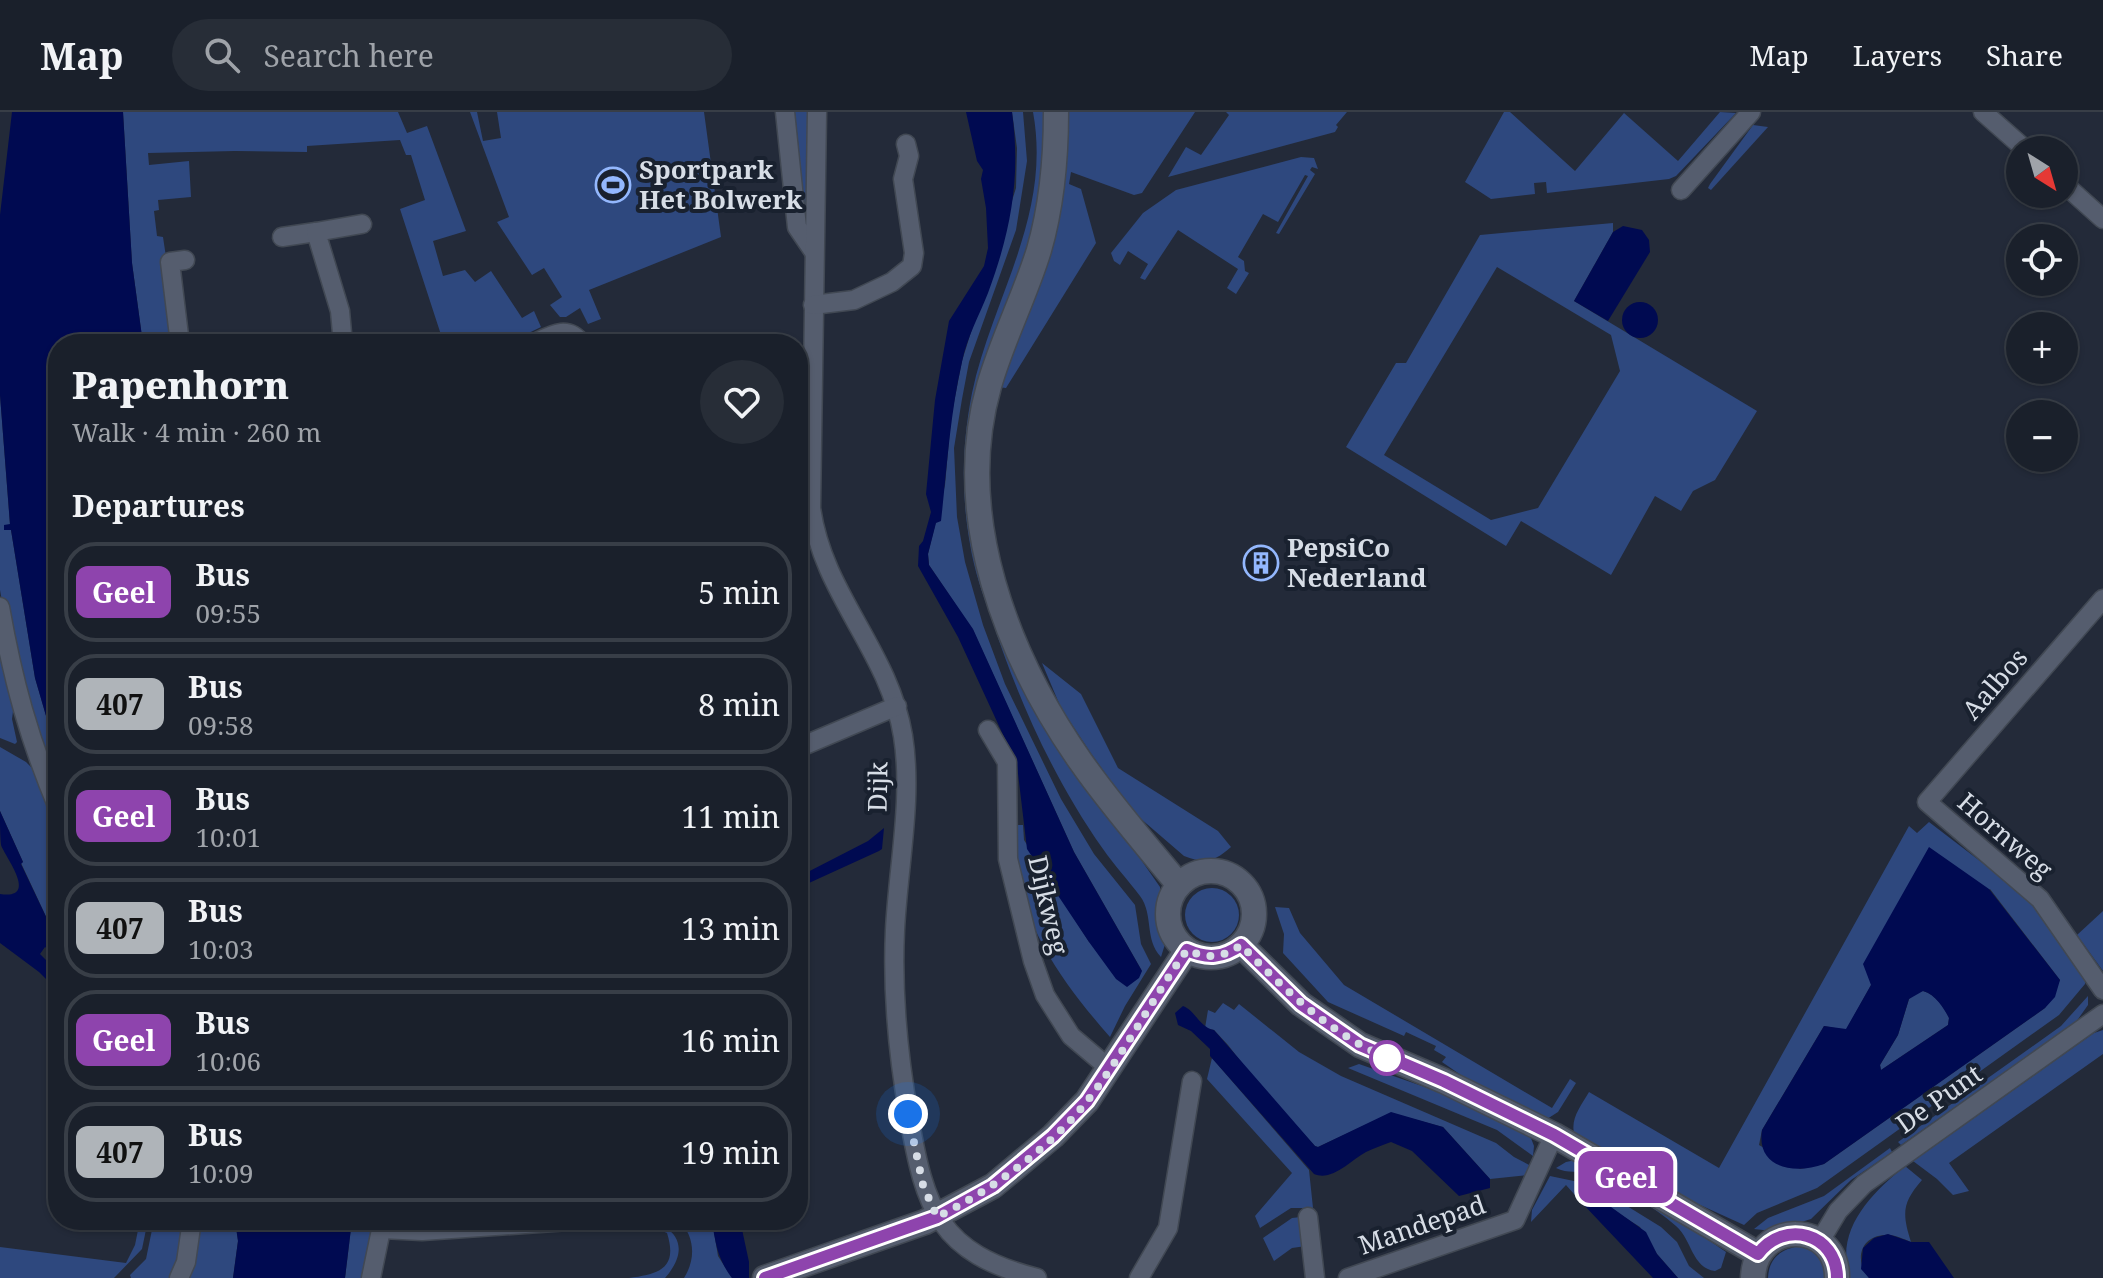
<!DOCTYPE html>
<meta charset="utf-8">
<style>
body{margin:0;font-family:"Noto Serif",serif;background:#272d37;color:#f1f3f6;height:100vh;display:flex;flex-direction:column;font-size:30px;white-space:nowrap}
*{box-sizing:border-box;margin:0}
p{font-size:26px;color:#9fa3a9}
.icon{flex:none;width:44px;height:44px;fill:none;stroke:currentColor;stroke-width:2;stroke-linecap:round;stroke-linejoin:round}
.map{position:relative;flex:1;overflow:hidden}
.sheet{position:absolute;left:48px;top:222px;width:760px;height:896px;display:flex;flex-direction:column;background:#1a202b;border-radius:32px;box-shadow:0 2px 6px #0004,0 0 0 2px #383e47}
.sheet>*{flex:none}
.badge{padding:0 16px;border-radius:12px;font-size:28px;line-height:52px}
.needle{width:52px;rotate:143deg}
.tools{position:absolute;left:2006px;top:24px;display:grid;gap:16px}
.tools a{display:grid;place-items:center;width:72px;height:72px;border-radius:50%;background:#1a202b;box-shadow:0 2px 6px #0004,0 0 0 2px #383e47;font-size:40px}
.you{position:absolute;width:40px;height:40px;margin:-20px;border:6px solid #fff;border-radius:50%;background:#1a73e8;box-shadow:0 0 0 12px #1a73e833}
.map>.badge{position:absolute;translate:-50% -50%;box-shadow:0 0 0 4px #fff}
h2{padding:0 24px;font-size:30px;line-height:72px}
.round{display:grid;place-items:center;flex:none;width:84px;height:84px;border-radius:42px;background:#272d37}
.headline{display:flex;align-items:center;justify-content:space-between;height:136px;padding:0 24px}
h1{font-size:38px;font-weight:800;line-height:60px}
ul{padding:0;list-style:none}
li{display:flex;align-items:center;gap:24px;height:100px;margin:0 16px 12px;padding:0 8px;border:4px solid #383e47;border-radius:32px}
li div{flex:1}
li b{display:block;font-size:30px}
li em{font-style:normal}
li .badge{min-width:88px;font-weight:700;text-align:center}
header{display:flex;align-items:center;gap:48px;box-sizing:border-box;height:112px;padding:0 40px;background:#1a202b;border-bottom:2px solid #383e47}
header strong{font-size:38px}
nav{display:flex;gap:44px;margin-inline-start:auto;font-size:28px}
.search{width:560px;height:72px;background:#272d37;display:flex;align-items:center;gap:20px;box-sizing:border-box;padding:0 28px;border-radius:44px;color:#9fa3a9;font-size:30px}
.map>svg:first-child{display:block}
.green{fill:#2e487e;fill-rule:evenodd}
.water{fill:#000a51;fill-rule:evenodd}
.lines{fill:none;stroke-linecap:round;stroke-linejoin:round}
.street-casing{stroke:#414853;stroke-width:21}
.secondary-casing{stroke:#414853;stroke-width:27}
.street{stroke:#555d6e;stroke-width:18}
.secondary{stroke:#555d6e;stroke-width:24}
.line-casing{stroke:#fff;stroke-width:18}
.line{stroke:#8e44ad;stroke-width:12}
.walk{stroke:#d7dde6;stroke-width:8;stroke-dasharray:0 14.4}
.stop-dot{fill:#fff;stroke:#8e44ad;stroke-width:4}
.labels{text-anchor:middle;stroke-width:8;stroke-linejoin:round;paint-order:stroke}
.poi-label{font-size:26px;font-weight:bold;fill:#d7dde6;stroke:#19212f;text-anchor:start}
.street-label{font-size:26px;fill:#d7dde6;stroke:#19212f}
</style>
<header>
<strong>Map</strong>
<div class="search"><svg class="icon" aria-label="search" viewBox="0 0 24 24"><circle cx="10" cy="10" r="6"/><path d="M15 15l6 6"/></svg>Search here</div>
<nav><a>Map</a><a>Layers</a><a>Share</a></nav>
</header>
<div class="map">
<svg width="2103" height="1166" viewBox="0 0 2103 1166">
<rect width="100%" height="100%" fill="#232a39"/>
<!-- green -->
<g class="green">
<polygon points="123,0 398,0 407,21 427,14 466,119 433,129 443,164 465,158 475,170 491,159 522,206 534,199 541,215 506,232 444,232 400,97 425,88 411,43 406,43 400,28 307,34 307,40 235,39 148,41 149,53 189,49 191,85 158,88 159,98 154,99 157,124 163,125 166,145 160,147 170,232 143,232 132,151"/>
<polygon points="470,0 477,0 483,29 501,26 497,0 704,0 721,125 589,178 601,207 588,212 580,196 566,205 560,205 550,193 562,185 544,156 532,163 497,110 509,105"/>
<polygon points="795,0 809,0 807,110 805,110 796,48 799,39"/>
<path d="M1012,0H1023L1027,49L1016,118L969,250L962,287L954,336L957,405L965,450L983,513L1005,572L1061,687L1094,742L1135,793L1141,832L1151,852L1125,894L1110,925C1059,867 1007,795 1015,713H1023L1024,728L1089,830L1142,859L1074,740L973,518L929,453L928,442L945,373L951,306L962,249L1016,76L1017,36Z"/>
<path d="M1033,0H1048L1047,49L1032,129L991,241L974,428L1121,719L1160,775L1166,829L1161,845C1144,827 1154,803 1140,784C1128,768 1114,753 1103,737C1054,668 1018,587 992,508C983,483 974,458 970,432C961,382 962,331 972,281C992,186 1052,104 1033,0Z"/>
<polygon points="1065,0 1195,0 1142,81 1134,83 1071,60 1069,72 1081,77 1096,131 1006,276 998,275"/>
<polygon points="1226,0 1347,0 1336,13 1338,15 1335,20 1168,65 1186,35 1201,43 1229,3"/>
<polygon points="1504,0 1510,0 1575,59 1624,1 1678,49 1720,0 1736,1 1676,64 1669,67 1547,81 1546,70 1534,71 1535,82 1491,87 1465,70"/>
<polygon points="1753,13 1768,15 1711,78 1708,76 1710,72"/>
<polygon points="1301,45 1314,46 1318,57 1312,55 1310,58 1315,62 1279,122 1276,121 1308,64 1305,63 1278,110 1263,102 1238,145 1244,149 1245,159 1249,161 1236,182 1227,176 1238,157 1178,118 1145,168 1140,166 1148,152 1128,139 1120,153 1114,149 1111,141 1143,101 1176,78"/>
<path d="M1613,111V120L1574,189L1757,299L1715,368L1693,379L1681,399L1655,384L1611,463L1521,409L1506,434L1346,335L1396,251H1406L1480,123ZM1497,155L1611,223L1620,259L1538,396L1491,408L1384,343Z"/>
<polygon points="0,283 10,413 5,418 11,418 35,566 58,645 58,685 8,522 0,478"/>
<polygon points="0,534 14,592 12,607 17,630 15,632 0,626"/>
<path d="M1042,551L1081,582L1118,656L1218,719L1231,735C1214,750 1205,752 1184,744L1133,700L1090,640L1061,596Z"/>
<polygon points="0,635 26,650 37,661 58,708 58,830 21,751 23,750 0,699"/>
<path d="M1929,710L2027,785L2085,865V872L2059,903L1817,1076L1757,1101L1744,1113L1676,1082L1575,1024C1569,1008 1581,994 1589,980L1719,1056L1909,714L1917,721ZM1990,777L2060,868L2045,896L1824,1052L1800,1057L1759,1033L1762,1018L1824,914L1846,918L1871,873Z"/>
<circle cx="1212" cy="803" r="27"/>
<polygon points="1275,795 1289,796 1300,821 1344,873 1552,996 1570,967 1576,971 1558,1000 1547,1007 1471,970 1442,950 1446,945 1434,938 1436,934 1406,920 1404,924 1328,890 1283,841 1284,822"/>
<polygon points="2103,799 2103,859 2077,823"/>
<path d="M1923,879C1936,883 1944,895 1949,906L1948,913L1881,958L1880,953L1898,923L1909,887L1917,880Z"/>
<polygon points="2088,884 2088,893 2076,910 1901,1033 1898,1030 2061,914"/>
<polygon points="1223,891 1234,898 1239,892 1299,940 1341,964 1496,1031 1514,1045 1531,1054 1529,1063 1490,1067 1443,1015 1391,1001 1318,1035 1315,1034 1259,973 1228,933 1214,918 1205,916 1208,898 1215,901"/>
<polygon points="2103,918 2103,942 1949,1051 1969,1079 1953,1083 1937,1067 1913,1049 2094,921"/>
<polygon points="1212,946 1309,1058 1313,1096 1291,1096 1260,1116 1255,1104 1292,1061 1207,967"/>
<polygon points="1359,952 1462,988 1529,1021 1534,1034 1533,1044 1497,1018 1348,956"/>
<polygon points="1890,1036 1892,1040 1851,1068 1811,1107 1772,1119 1754,1117 1768,1106 1824,1084"/>
<path d="M1576,1048L1648,1087L1726,1140L1721,1156L1715,1159C1692,1156 1692,1128 1676,1114C1653,1094 1621,1074 1592,1062C1580,1058 1567,1062 1556,1056L1566,1050Z"/>
<path d="M1905,1054L1922,1068C1902,1091 1902,1101 1911,1130C1903,1127 1893,1122 1885,1123C1860,1124 1854,1149 1869,1166H1850C1834,1118 1871,1082 1905,1054Z"/>
<polygon points="1550,1064 1593,1073 1661,1115 1677,1130 1689,1154 1704,1166 1678,1166 1657,1142 1640,1115 1605,1093 1590,1080 1582,1078 1582,1091 1566,1073 1531,1110 1532,1098"/>
<polygon points="1301,1105 1306,1134 1292,1136 1274,1149 1263,1126 1292,1106"/>
<polygon points="140,1108 148,1108 142,1137 114,1166 0,1166 0,1135 126,1151 135,1133"/>
<polygon points="154,1108 187,1108 181,1143 170,1166 131,1166 130,1163 146,1147"/>
<polygon points="197,1108 235,1108 238,1129 233,1166 185,1166"/>
<polygon points="352,1108 375,1108 365,1166 345,1166"/>
<path d="M633,1108C672,1108 695,1132 665,1166H629C660,1162 678,1156 667,1121L647,1113L633,1115Z"/>
<path d="M679,1108H712L718,1144L732,1166H684C696,1147 695,1125 679,1108Z"/>
<path d="M1802,1134C1820,1138 1823,1150 1829,1166H1768C1769,1145 1782,1136 1802,1134Z"/>
</g>
<!-- water -->
<g class="water">
<polygon points="12,0 123,0 132,151 143,232 58,232 58,645 35,566 11,418 4,418 4,413 10,412 0,283 0,103"/>
<path d="M966,0H1012C1021,65 1011,119 988,181C979,204 967,225 962,250C950,302 947,356 941,409L936,411L928,442L929,453L973,517L1074,740L1142,859L1139,866L1127,875L1116,867L1089,830L1027,737L1017,653L958,525L918,454L919,434L923,429L931,400L926,382L935,288L949,209L984,154L988,136L986,96L981,67L983,58L977,49Z"/>
<polygon points="1623,114 1642,118 1649,128 1650,140 1608,209 1574,189 1613,120"/>
<circle cx="1640" cy="208" r="18"/>
<path d="M0,699L23,750L21,752L58,830L53,841L45,835L40,842L58,860V879L39,860L0,831V782C40,788 5,745 1,733C0,723 0,710 0,699Z"/>
<polygon points="884,716 882,737 879,739 798,776 798,765 868,729"/>
<path d="M1929,735L1989,777L2060,868L2055,885L2045,896L1824,1052C1794,1063 1756,1056 1762,1018L1824,914L1846,917L1871,873L1863,852ZM1923,879C1936,883 1943,895 1949,906L1948,913L1881,958L1880,953L1898,923L1909,887Z"/>
<path d="M1183,894C1196,899 1199,915 1214,918L1315,1034L1318,1035L1391,1000L1443,1015L1490,1067V1076L1459,1084L1412,1039L1391,1030C1383,1033 1374,1036 1366,1040C1351,1048 1332,1070 1314,1062L1210,944V937L1191,919L1178,913L1175,901Z"/>
<polygon points="1582,1077 1590,1080 1646,1120 1657,1142 1678,1166 1653,1166 1582,1091"/>
<polygon points="235,1108 352,1108 345,1166 233,1166 238,1129"/>
<path d="M712,1108H740L749,1150V1166H732C718,1148 715,1131 712,1108Z"/>
<polygon points="1888,1122 1911,1130 1929,1130 1954,1166 1869,1166 1861,1157 1863,1136 1874,1126"/>
</g>
<g class="lines">
<!-- street casing -->
<g class="street-casing">
<g id="street">
<polyline points="785,0 797,115 814,140"/>
<path d="M817,0L811,396C823,483 889,538 903,624C913,687 898,755 895,818C892,881 898,943 909,1005C925,1097 939,1141 1037,1166"/>
<polyline points="1983,0 2026,38"/>
<polyline points="2064,72 2103,107"/>
<polyline points="1681,78 1751,0"/>
<polyline points="282,125 316,120"/>
<polyline points="813,193 854,188 892,170 912,154 914,141 903,67 909,44 906,32"/>
<polyline points="180,232 170,150 185,148"/>
<polyline points="343,232 340,199 316,120 362,112"/>
<path d="M533,232C551,223 568,212 582,232"/>
<polyline points="2103,487 1927,690 2040,787 2103,878"/>
<path d="M0,495C13,569 29,627 58,696"/>
<polyline points="988,618 1007,650 1008,747 1033,849 1045,883 1071,924 1110,957"/>
<polyline points="798,636 897,594"/>
<polyline points="1308,1105 1315,1166"/>
<polyline points="382,1117 422,1119 583,1108"/>
<polyline points="1820,1129 1838,1099 1864,1072 2103,902"/>
<polyline points="179,1166 186,1150 192,1108"/>
<polyline points="371,1166 383,1108"/>
<polyline points="1139,1166 1168,1116 1192,969"/>
<polyline points="1348,1166 1515,1108 1554,1023"/>
</g>
</g>
<!-- secondary casing -->
<g class="secondary-casing">
<g id="secondary">
<path d="M1056,0C1056,46 1052,93 1039,138C1025,184 1002,228 989,274C952,404 1007,544 1081,650C1111,693 1146,733 1179,773"/>
<circle cx="1211" cy="802" r="43"/>
<polyline points="1241,833 1301,892 1360,933 1444,969 1554,1023 1758,1142"/>
<polyline points="765,1166 925,1110 993,1074 1053,1024 1087,989 1187,838"/>
<path d="M1753,1166C1755,1107 1838,1108 1837,1166"/>
</g>
</g>
<!-- street -->
<use href="#street" class="street"/>
<!-- secondary -->
<use href="#secondary" class="secondary"/>
</g>
<g class="lines">
<!-- line casing -->
<g class="line-casing">
<path id="line" d="M765,1166L937,1105L993,1074L1053,1024L1087,989L1187,838C1207,847 1223,846 1241,833L1301,892L1360,933L1444,969L1554,1023L1758,1142C1784,1107 1837,1121 1837,1166"/>
</g>
<!-- line -->
<use href="#line" class="line"/>
<!-- walk -->
<path class="walk" d="M908,1002L923,1073L937,1105C997,1075 1058,1031 1097,976C1129,932 1155,883 1187,838C1207,847 1223,846 1241,833C1284,877 1329,921 1387,946"/>
</g>
<!-- icons -->
<defs>
<g id="stadium-ring" transform="scale(1.8)"><circle r="9.5" fill="#19212f" stroke="#93b7fd" stroke-width="1.5"/><path d="M0-5a6.5 5 0 1 0 0 10a6.5 5 0 1 0 0-10ZM-3.5-1.8h7v3.6h-7Z" fill="#93b7fd"/></g>
<g id="building-ring" transform="scale(1.8)"><circle r="9.5" fill="#19212f" stroke="#93b7fd" stroke-width="1.5"/><path d="M-4-6H4V6H1V3H-1V6H-4ZM-2.5-4.3h1.7v1.8h-1.7ZM.8-4.3h1.7v1.8H.8ZM-2.5-1h1.7V.8h-1.7ZM.8-1h1.7V.8H.8Z" fill="#93b7fd"/></g>
</defs>
<g fill-rule="evenodd">
<use href="#stadium-ring" x="613" y="73"/>
<use href="#building-ring" x="1261" y="451"/>
</g>
<!-- markers -->
<circle class="stop-dot" cx="1387" cy="946" r="16"/>
<g class="labels">
<!-- poi labels -->
<g class="poi-label">
<text x="639" y="67">Sportpark<tspan x="639" dy="30">Het Bolwerk</tspan></text>
<text x="1287" y="445">PepsiCo<tspan x="1287" dy="30">Nederland</tspan></text>
</g>
<!-- street labels -->
<g class="street-label">
<text transform="translate(1995 572) rotate(-49)" y="9">Aalbos</text>
<text transform="translate(878 675) rotate(-89)" y="9">Dijk</text>
<text transform="translate(2005 724) rotate(41)" y="9">Hornweg</text>
<text transform="translate(1048 793) rotate(77)" y="9">Dijkweg</text>
<text transform="translate(1939 987) rotate(-35)" y="9">De Punt</text>
<text transform="translate(1422 1113) rotate(-19)" y="9">Mandepad</text>
</g>
</g>
</svg>
<div class="tools">
<a><svg class="needle" viewBox="-14 -14 28 28"><path d="M0-13l5 13h-10z" fill="#e53935"/><path d="M0 13l5-13h-10z" fill="#9fa3a9"/></svg></a>
<a><svg class="icon" aria-label="locate" viewBox="0 0 24 24"><circle cx="12" cy="12" r="6"/><path d="M12 2v4M12 18v4M2 12h4M18 12h4"/></svg></a>
<a>+</a>
<a>−</a>
</div>
<div class="you" style="left:908px;top:1002px"></div>
<b class="badge" style="left:1626px;top:1065px;background:#8e44ad;color:#fff">Geel</b>
<section class="sheet">
<div class="headline"><div><h1>Papenhorn</h1><p>Walk · 4 min · 260 m</p></div><a class="round"><svg class="icon" aria-label="heart" viewBox="0 0 24 24"><path d="M12 20l-8-8c-3-5 5-10 8-4 3-6 11-1 8 4z"/></svg></a></div>
<h2>Departures</h2>
<ul>
<li><span class="badge" style="background:#8e44ad;color:#fff">Geel</span><div><b>Bus</b><p>09:55</p></div><em>5 min</em></li>
<li><span class="badge" style="background:#afb4b9;color:#111">407</span><div><b>Bus</b><p>09:58</p></div><em>8 min</em></li>
<li><span class="badge" style="background:#8e44ad;color:#fff">Geel</span><div><b>Bus</b><p>10:01</p></div><em>11 min</em></li>
<li><span class="badge" style="background:#afb4b9;color:#111">407</span><div><b>Bus</b><p>10:03</p></div><em>13 min</em></li>
<li><span class="badge" style="background:#8e44ad;color:#fff">Geel</span><div><b>Bus</b><p>10:06</p></div><em>16 min</em></li>
<li><span class="badge" style="background:#afb4b9;color:#111">407</span><div><b>Bus</b><p>10:09</p></div><em>19 min</em></li>
</ul>
</section>
</div>
